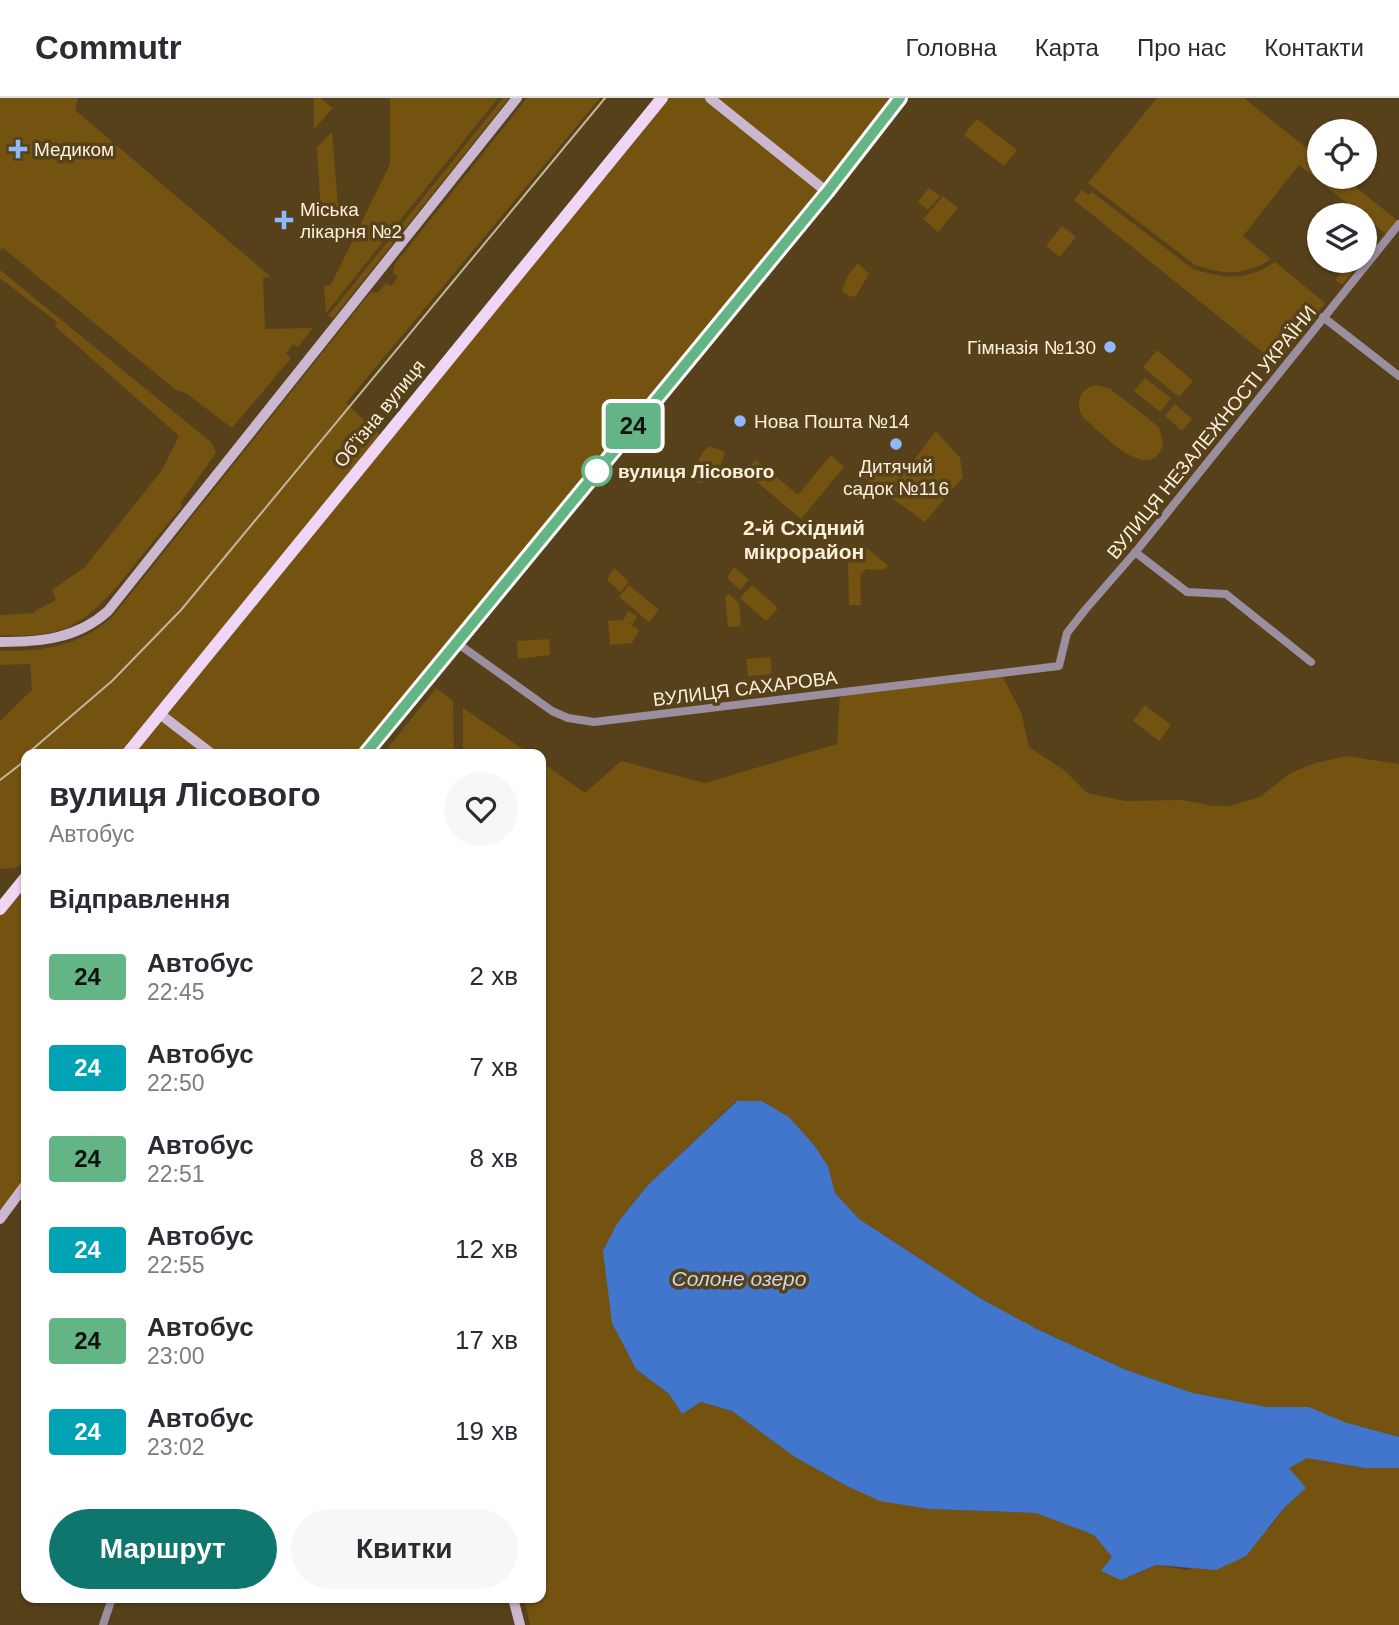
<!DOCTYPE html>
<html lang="uk">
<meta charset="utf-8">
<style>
body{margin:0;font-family:Arial,sans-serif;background:#f7f7f7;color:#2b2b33;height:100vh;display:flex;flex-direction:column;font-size:26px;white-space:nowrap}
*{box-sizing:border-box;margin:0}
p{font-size:23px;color:#7c7c81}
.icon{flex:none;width:38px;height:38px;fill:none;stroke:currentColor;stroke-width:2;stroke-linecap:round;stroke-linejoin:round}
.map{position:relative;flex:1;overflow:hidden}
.details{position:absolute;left:21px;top:651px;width:525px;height:854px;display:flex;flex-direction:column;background:#fff;border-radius:14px;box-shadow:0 2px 5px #0004}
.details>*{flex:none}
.badge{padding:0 14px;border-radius:5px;font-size:24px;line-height:46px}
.buttons{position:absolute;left:1307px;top:21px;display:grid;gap:14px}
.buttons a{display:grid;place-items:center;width:70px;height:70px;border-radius:50%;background:#fff;box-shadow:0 2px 5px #0004;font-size:35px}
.map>.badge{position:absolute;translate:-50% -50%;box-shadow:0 0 0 4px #fff}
h2{padding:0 28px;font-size:26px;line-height:63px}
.round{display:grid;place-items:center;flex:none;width:74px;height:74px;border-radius:37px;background:#f7f7f7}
.headline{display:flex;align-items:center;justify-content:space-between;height:119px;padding:0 28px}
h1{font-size:33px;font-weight:700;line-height:52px}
.primary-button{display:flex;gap:14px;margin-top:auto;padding:14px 28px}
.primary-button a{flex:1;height:80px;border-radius:42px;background:#0f766e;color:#fff;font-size:28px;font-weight:700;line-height:80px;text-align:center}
.primary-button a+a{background:#f7f7f7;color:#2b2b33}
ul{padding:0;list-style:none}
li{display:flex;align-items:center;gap:21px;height:91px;padding:0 28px}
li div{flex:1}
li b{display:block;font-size:26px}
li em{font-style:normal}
li .badge{min-width:77px;font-weight:700;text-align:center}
header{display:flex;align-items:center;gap:42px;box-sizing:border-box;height:98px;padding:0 35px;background:#fff;border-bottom:2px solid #e1e1e2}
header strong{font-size:33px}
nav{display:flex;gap:38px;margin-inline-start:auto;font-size:24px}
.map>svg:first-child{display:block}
.green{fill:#745311}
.water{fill:#4276cc}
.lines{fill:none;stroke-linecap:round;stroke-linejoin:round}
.street{stroke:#9b8e9e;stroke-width:8}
.secondary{stroke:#cbb7d0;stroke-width:10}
.primary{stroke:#f0d6f6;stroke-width:12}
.tram{stroke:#c5b59a;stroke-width:2}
.line-casing{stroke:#fff;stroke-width:16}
.line{stroke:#64b586;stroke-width:10}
.poi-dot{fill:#8fb8fd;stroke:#56411b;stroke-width:2.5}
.stop-dot{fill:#fff;stroke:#64b586;stroke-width:3.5}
.labels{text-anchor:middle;stroke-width:7;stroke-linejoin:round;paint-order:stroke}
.poi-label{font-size:19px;fill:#fdf0db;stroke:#56411b;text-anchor:start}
.street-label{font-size:19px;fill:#fdf0db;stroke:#56411b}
.stop-label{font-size:19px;font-weight:bold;fill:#fdf0db;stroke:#56411b;text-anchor:start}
.neighbourhood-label{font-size:21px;font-weight:bold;fill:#fdf0db;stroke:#56411b}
.water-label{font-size:21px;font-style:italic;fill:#c9d7ee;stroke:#56411b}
</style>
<header>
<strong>Commutr</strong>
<nav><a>Головна</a><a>Карта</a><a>Про нас</a><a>Контакти</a></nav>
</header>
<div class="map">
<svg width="1399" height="1527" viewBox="0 0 1399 1527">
<rect width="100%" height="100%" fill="#56411b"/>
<!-- green -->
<g class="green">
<polygon points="0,0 78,0 75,12 271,179 263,180 265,231 313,230 298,249 293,246 286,255 291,260 232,330 187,296 176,292 3,150 0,152"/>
<polygon points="314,0 320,0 333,10 314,31"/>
<polygon points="390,0 498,0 326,215 324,188 331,187 390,66"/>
<polygon points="503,0 509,0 333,220 328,218"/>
<path d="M527,0H600L346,305L383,340L662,0H900L365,656H26V762L15,770L0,771V623L32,592L30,566L0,567V553C43,553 80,549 113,518L370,195L379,194L386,185L391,188L398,179L393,175L395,166Z"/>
<path d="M1157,0H1244L1319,60L1320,79H1343L1398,123L1387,137L1299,67L1243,138L1271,161C1245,178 1224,177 1195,167L1088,85Z"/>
<polygon points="977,21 1017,52 1004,68 964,37"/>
<polygon points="332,34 338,109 330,119 321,118 317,49"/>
<polygon points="929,90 940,98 928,112 918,104"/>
<path d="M1082,92L1089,97L1092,94L1193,171C1225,181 1247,183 1275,164L1325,205L1276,265L1074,102Z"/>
<polygon points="943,98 958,110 938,134 923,121"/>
<polygon points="1062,128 1076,139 1060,159 1046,148"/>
<polygon points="1350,163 1361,163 1342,187 1335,182"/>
<polygon points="858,165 869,176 856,198 851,199 842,193 848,177"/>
<path d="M0,172L212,345L216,355L181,404V410C163,431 146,452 129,474C87,524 69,541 0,537V517L35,515V513L56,502L52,492L85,469L162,372L179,338L55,228L57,224L0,180Z"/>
<polygon points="1157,252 1193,283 1179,299 1143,269"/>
<polygon points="1145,280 1171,300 1160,314 1134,293"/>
<path d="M1095,287L1109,290L1159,329L1163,346C1151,389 1100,334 1084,320C1074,307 1079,291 1095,287Z"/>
<polygon points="1175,306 1192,321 1182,333 1165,318"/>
<polygon points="936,333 960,360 963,379 925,424 863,379 872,367 901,379"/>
<path d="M710,348L725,354C719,370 718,385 698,385C697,370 696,357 710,348Z"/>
<polygon points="831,357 844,369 801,421 745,374 756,362 798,397"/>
<polygon points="864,447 888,468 884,472 866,471 860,478 861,507 849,507 848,466"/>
<polygon points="734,469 749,482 740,492 727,480"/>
<polygon points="614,470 629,484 620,494 607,482"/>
<polygon points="629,487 659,512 649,524 619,499"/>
<polygon points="752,487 778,510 766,523 740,500"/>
<polygon points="729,496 739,505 741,528 728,529 725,499"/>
<polygon points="628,513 637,518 633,526 627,524 639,532 632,545 610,547 608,523 623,522"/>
<polygon points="549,541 550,557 518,561 517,543"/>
<polygon points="770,559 772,576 748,578 746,561"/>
<polygon points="1001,576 1021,614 1029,649 1064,672 1087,695 1125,703 1182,702 1213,708 1230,708 1260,699 1289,676 1315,665 1347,658 1399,666 1399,1339 1337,1322 1309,1309 1267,1309 1193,1295 1126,1272 1031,1228 983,1202 859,1121 835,1095 828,1068 814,1047 789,1019 762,1003 736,1003 648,1087 618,1124 636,1271 669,1296 682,1316 701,1304 732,1313 795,1359 854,1391 929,1411 1036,1415 1094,1437 1112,1459 1137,1476 1156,1467 1187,1472 1269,1431 1285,1409 1305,1390 1288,1370 1307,1360 1365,1370 1399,1370 1399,1527 530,1527 524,1500 541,1500 541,664 585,695 621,663 705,685 837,646 840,595"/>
<polygon points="436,590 453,603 454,656 383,656"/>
<polygon points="1145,607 1171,627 1159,643 1133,623"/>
<polygon points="463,610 530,656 463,656"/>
<polygon points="26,779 26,1086 0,1121 0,811"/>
</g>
<!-- water -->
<polygon class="water" points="737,1003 762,1003 789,1019 814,1047 828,1068 835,1095 859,1121 983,1202 1037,1231 1126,1272 1193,1295 1267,1309 1309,1309 1344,1324 1399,1339 1399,1370 1365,1370 1307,1360 1289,1370 1306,1390 1285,1409 1246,1458 1216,1472 1156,1467 1121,1482 1101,1473 1112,1459 1094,1437 1036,1415 929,1411 880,1403 847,1388 795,1359 732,1313 701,1304 682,1316 669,1296 636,1271 612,1225 603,1153 618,1124 648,1087"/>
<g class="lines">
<!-- street -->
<g class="street">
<polyline points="1323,219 1399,278"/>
<polyline points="1135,454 1187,494 1226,496 1311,564"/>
<polyline points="457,545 552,613 568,620 594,624 1059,568 1067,535 1085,512 1138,451 1399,126"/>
<polyline points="103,1527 112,1500"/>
</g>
<!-- secondary -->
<g class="secondary">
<polyline points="710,0 827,94"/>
<path d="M0,544C40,544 77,541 108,513L517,0"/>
<polyline points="160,616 212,656"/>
<polyline points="365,656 827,94 900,0"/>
<polyline points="0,1121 26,1086"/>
<polyline points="513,1500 520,1527"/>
</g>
<!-- primary -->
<g class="primary">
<polyline points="127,656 662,0"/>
<polyline points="0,811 26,779"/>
</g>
<!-- tram -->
<g class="tram">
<polyline points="27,656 112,583 181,512 605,0"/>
<polyline points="0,682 26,662"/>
</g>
</g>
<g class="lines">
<!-- line casing -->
<g class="line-casing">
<polyline id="line" points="365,656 827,94 900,0"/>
</g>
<!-- line -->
<use href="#line" class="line"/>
</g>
<!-- markers -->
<g class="poi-dot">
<path d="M14.5 40.5h7v7h7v7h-7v7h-7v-7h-7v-7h7z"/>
<path d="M280.5 111.5h7v7h7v7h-7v7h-7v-7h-7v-7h7z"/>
<circle cx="1110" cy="249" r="7"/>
<circle cx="740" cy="323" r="7"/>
<circle cx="896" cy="346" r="7"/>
</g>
<circle class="stop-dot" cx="597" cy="373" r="14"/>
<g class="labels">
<!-- poi labels -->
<g class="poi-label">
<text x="34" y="58">Медиком</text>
<text x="300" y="118">Міська<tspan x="300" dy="22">лікарня №2</tspan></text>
<text x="1096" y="256" text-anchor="end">Гімназія №130</text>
<text x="754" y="330">Нова Пошта №14</text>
<text x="896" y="375" text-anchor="middle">Дитячий<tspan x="896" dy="22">садок №116</tspan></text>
</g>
<!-- street labels -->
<g class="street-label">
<text transform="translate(379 315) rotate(-51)" y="7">Обʼїзна вулиця</text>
<text transform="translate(1211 334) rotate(-51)" y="7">ВУЛИЦЯ НЕЗАЛЕЖНОСТІ УКРАЇНИ</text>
<text transform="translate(745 590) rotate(-7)" y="7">ВУЛИЦЯ САХАРОВА</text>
</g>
<!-- stop labels -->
<g class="stop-label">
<text x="618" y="380">вулиця Лісового</text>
</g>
<!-- neighbourhood labels -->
<g class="neighbourhood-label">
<text x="804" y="437">2-й Східний<tspan x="804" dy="24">мікрорайон</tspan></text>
</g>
<!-- water labels -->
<g class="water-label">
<text x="739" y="1188">Солоне озеро</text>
</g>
</g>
</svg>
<div class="buttons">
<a><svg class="icon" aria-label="locate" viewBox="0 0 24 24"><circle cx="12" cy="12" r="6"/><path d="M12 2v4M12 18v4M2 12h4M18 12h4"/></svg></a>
<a><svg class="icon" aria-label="layers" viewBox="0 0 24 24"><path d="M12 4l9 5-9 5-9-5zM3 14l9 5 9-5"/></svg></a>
</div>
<b class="badge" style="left:633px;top:328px;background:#64b586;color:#111">24</b>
<section class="details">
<div class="headline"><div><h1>вулиця Лісового</h1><p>Автобус</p></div><a class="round"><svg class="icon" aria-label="heart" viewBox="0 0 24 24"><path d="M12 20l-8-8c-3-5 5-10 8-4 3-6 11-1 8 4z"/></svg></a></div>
<h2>Відправлення</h2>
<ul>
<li><span class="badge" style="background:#64b586;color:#111">24</span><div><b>Автобус</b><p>22:45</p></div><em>2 хв</em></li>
<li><span class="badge" style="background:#00a3b4;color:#fff">24</span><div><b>Автобус</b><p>22:50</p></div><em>7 хв</em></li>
<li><span class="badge" style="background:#64b586;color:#111">24</span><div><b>Автобус</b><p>22:51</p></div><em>8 хв</em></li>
<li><span class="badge" style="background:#00a3b4;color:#fff">24</span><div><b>Автобус</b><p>22:55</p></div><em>12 хв</em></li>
<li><span class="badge" style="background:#64b586;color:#111">24</span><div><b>Автобус</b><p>23:00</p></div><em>17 хв</em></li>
<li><span class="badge" style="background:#00a3b4;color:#fff">24</span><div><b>Автобус</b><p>23:02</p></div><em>19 хв</em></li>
</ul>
<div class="primary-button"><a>Маршрут</a><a>Квитки</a></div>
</section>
</div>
